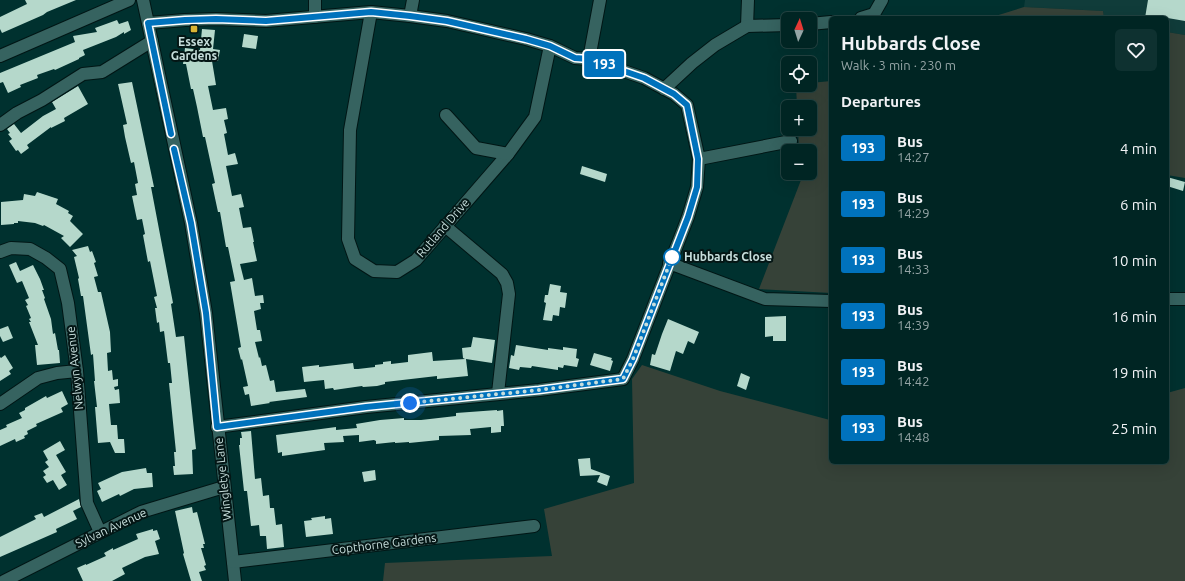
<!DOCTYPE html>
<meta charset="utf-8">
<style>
body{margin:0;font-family:Ubuntu,sans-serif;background:#0e3130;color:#f1f3f6;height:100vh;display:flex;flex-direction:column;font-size:15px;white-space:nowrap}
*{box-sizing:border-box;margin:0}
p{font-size:13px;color:#95a5a6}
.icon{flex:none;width:22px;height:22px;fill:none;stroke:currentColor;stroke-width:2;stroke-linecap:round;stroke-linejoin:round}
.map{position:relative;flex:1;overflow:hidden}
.panel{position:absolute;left:829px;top:16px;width:340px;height:448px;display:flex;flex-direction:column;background:#002523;border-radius:6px;box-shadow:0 4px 16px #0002,0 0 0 1px #224241}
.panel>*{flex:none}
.badge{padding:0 8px;border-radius:3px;font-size:14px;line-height:26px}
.needle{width:26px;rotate:4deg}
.tools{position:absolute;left:781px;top:12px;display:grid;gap:8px}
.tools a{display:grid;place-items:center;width:36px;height:36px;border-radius:6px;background:#002523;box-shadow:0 4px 16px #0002,0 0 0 1px #224241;font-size:20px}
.you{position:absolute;width:20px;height:20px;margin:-10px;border:3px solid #fff;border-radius:50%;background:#1a73e8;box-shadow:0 0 0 6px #1a73e833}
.map>.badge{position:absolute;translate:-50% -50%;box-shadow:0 0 0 2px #fff}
h2{padding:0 12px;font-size:15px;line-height:36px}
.round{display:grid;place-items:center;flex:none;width:42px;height:42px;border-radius:6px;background:#0e3130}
.summary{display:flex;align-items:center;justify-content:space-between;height:68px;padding:0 12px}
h1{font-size:19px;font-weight:700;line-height:30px}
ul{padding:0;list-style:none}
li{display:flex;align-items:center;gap:12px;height:56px;padding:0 12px}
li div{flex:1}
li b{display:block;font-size:15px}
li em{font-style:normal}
li .badge{min-width:44px;font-weight:700;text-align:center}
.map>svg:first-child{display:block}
.built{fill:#103c3a}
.green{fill:#364238}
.building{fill:#b5d8cb}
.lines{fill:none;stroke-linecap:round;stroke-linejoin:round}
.minor-casing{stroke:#011615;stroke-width:14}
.minor{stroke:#366360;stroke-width:12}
.line-casing{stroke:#fff;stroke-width:9}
.line{stroke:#0072bc;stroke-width:6}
.walk{stroke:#c7dedc;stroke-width:4;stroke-dasharray:0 7.2}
.poi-dot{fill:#d9b434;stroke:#041615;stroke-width:1.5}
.stop-dot{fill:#fff;stroke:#0072bc;stroke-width:2}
.labels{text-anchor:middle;stroke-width:4;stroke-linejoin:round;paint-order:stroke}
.poi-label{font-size:12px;font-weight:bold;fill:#c7dedc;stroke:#041615}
.street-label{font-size:12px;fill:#c7dedc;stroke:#041615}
.stop-label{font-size:12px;font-weight:bold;fill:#c7dedc;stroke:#041615;text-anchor:start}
</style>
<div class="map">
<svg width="1185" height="581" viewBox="0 0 1185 581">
<rect width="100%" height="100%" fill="#00312f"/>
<!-- built -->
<polygon class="built" points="1025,0 1185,0 1185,35 1167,32 1167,18 1104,18 1103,11 1024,7"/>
<!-- green -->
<g class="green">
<polygon points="1024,7 1103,11 1104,18 989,18"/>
<polygon points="1167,32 1185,35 1185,178 1167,175"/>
<polygon points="831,81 831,293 759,289 801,180 801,173 810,173 810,151 799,151 798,129 810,129 810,107 797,107 796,85 810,85 810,83"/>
<polygon points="830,311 831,311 831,462 1167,462 1167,393 1185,388 1185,581 383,581 385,563 552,556 544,509 634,483 632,379 642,365 720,391 830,420"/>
</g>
<!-- building -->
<g class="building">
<polygon points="25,0 76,0 47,12 43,15 2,33 0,29 0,17 27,4"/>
<polygon points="1148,0 1185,0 1185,21 1156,16 1156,18 1145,18"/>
<polygon points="117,20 119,24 128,21 131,30 124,34 124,32 116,37 83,50 85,55 79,58 79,59 55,70 54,69 37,75 38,78 20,85 21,87 8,93 3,82 0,83 0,73 75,42 73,36 97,32 95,28"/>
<polygon points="202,29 215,30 213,49 220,50 218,61 212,61 216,85 208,86 213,110 226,108 228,119 224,120 227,133 224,134 228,155 235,153 238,164 226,166 232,196 241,194 244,207 239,208 243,228 251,227 254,242 253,242 257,261 240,264 244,280 252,278 255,296 263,295 264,303 260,303 261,309 254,311 257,330 260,330 262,341 255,342 259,358 260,357 262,366 266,365 270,381 274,380 276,392 305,389 307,397 269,402 270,403 251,406 249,394 245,395 243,387 248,386 242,359 241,360 238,348 241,347 230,282 235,281 228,247 226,247 220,212 218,212 212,184 215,183 205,137 203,137 197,107 193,89 191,89 186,64 183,64 185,48 200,50"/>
<polygon points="244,34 258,36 256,49 242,47"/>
<polygon points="132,82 154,187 151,187 173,303 171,304 176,337 184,336 196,449 192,450 193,474 174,475 173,466 175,466 174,452 176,452 169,383 172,383 170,363 168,363 164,331 160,332 159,322 157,323 155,308 157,308 154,297 157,296 150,261 148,262 143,235 145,234 142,219 137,220 132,196 137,195 135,184 138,183 134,162 131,163 125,137 123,125 127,124 118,84"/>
<polygon points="78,86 88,104 64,118 65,121 51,128 51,127 27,145 29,148 21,154 18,150 16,151 9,141 12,139 8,134 10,133 7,129 14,124 21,133 43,116 56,109 52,102"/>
<polygon points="582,166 607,174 605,182 580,174"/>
<polygon points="1167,177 1185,182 1183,191 1167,186"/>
<polygon points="37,192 58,199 56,204 69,211 68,213 73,216 70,221 83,234 70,247 61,238 64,236 44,225 43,226 35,223 18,221 18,223 14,223 14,224 1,225 1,202 23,200 24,194 35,196"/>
<polygon points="88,246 90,252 92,251 96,262 94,263 98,276 94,277 98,292 101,292 110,332 111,352 107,353 108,371 112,370 113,380 118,379 118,386 114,387 115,390 119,389 120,403 109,404 111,425 117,425 118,439 124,439 125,453 115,453 110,442 98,443 95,407 97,407 94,381 95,381 93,354 91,355 83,296 81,296 78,279 79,278 74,257 77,256 72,250"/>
<polygon points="16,262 20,271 33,265 40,279 44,290 42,290 45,298 44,299 51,319 53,334 55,333 58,350 59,350 60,363 37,365 35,345 38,345 29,322 31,322 29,319 31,318 26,306 28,305 25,300 29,298 22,281 17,283 9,265"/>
<polygon points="550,284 561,286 560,292 567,293 565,308 560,307 559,316 553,315 552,321 543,320 546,303 544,302 545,295 548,295"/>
<polygon points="786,316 786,341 773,341 773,336 765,337 765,317"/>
<polygon points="668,319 699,332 694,344 688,341 683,354 676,351 670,371 650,365 652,354 655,355 662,334"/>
<polygon points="8,326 13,338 3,342 0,336 0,329"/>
<polygon points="473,337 495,340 492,363 466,359 468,376 437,379 437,376 385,382 385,384 377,386 363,387 362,386 334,390 333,388 325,389 324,380 304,382 302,367 319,365 319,367 353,363 354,369 358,369 375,367 375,365 383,364 383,362 391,361 391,364 408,362 408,355 432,352 433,361 465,359 463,358 462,348 471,347"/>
<polygon points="516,345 548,350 548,348 563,350 563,347 577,349 576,358 579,359 577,367 564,365 563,368 558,367 558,370 532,366 531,368 520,367 519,370 509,368 511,355 514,356"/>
<polygon points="594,353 612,358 611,360 613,361 610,371 590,365"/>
<polygon points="5,355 13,368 9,371 11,374 0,381 0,357 1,358"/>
<polygon points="741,373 750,377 746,390 737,386"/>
<polygon points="62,391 68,404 61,408 63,412 36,424 37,426 27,431 28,434 24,436 25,438 16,442 15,439 0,446 0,430 7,427 6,425 22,418 19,413 25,410 25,408 46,396 47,398"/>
<polygon points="497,410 497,411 503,410 504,426 501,426 501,432 491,433 491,427 470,429 471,435 439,436 439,440 409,443 409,442 395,443 395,442 376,444 376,441 374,440 359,442 359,435 343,436 344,442 324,443 325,450 282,456 282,452 278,453 276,435 336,427 336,430 357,428 356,424 380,420 404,418 404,420 421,420 456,416 456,413"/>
<polygon points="251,431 255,479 261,478 263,496 269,495 270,508 274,508 276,525 282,524 284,547 267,549 266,536 260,536 259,525 251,526 247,491 244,491 239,445 240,445 240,438 242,438 241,432"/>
<polygon points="60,441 65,450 56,455 66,472 61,475 67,485 59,490 53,480 47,483 43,477 46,475 43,471 49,467 45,462 48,460 43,451"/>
<polygon points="590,458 591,469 610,476 607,486 597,482 600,475 580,476 578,459"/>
<polygon points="146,468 147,473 152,473 153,487 134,489 120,496 119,494 102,502 97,491 101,489 98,483 122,472"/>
<polygon points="375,470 376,480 364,482 362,472"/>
<polygon points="79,499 81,507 73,511 77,519 56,529 57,532 0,557 0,537 36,519 34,516 42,513 44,517"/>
<polygon points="192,507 193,513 197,512 205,544 203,544 204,548 201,548 206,565 204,566 206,570 199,572 202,581 191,581 183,554 184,553 175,511"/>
<polygon points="325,516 325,519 331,518 333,534 306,537 304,521 312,520 311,518"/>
<polygon points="153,529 153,531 157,530 160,539 155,541 159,554 145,557 122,568 125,574 112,581 83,581 77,568 86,564 86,565 106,556 104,553 113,548 113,550 138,539 136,534"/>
</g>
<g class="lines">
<!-- minor casing -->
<g class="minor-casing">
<g id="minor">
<polyline points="143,0 191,223 206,313 235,581"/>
<polyline points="315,0 315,17"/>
<polyline points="371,12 350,130 348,239 355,259 374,271 397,272 416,260 508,154 535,117 550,46"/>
<polyline points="410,16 413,0"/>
<polyline points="861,18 874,14 882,0"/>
<polyline points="148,23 185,20 216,19 266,21 371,12 410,16 447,21 526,39 550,46 575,58 589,59 644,78 674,94 687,105 699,159 697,187 688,217 633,359 623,379 539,390 366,407 217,427"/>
<polyline points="810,24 831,22"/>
<polyline points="747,26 748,0"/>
<polyline points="0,56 129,0"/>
<polyline points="589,59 600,0"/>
<polyline points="664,89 692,63 715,45 747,26 788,25"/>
<polyline points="446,115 476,148 508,154"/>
<polyline points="0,125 17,113 42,100 83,74 102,72 152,41"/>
<polyline points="699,159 791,141"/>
<polyline points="445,226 502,274 507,283 509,294 498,393"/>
<polyline points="0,252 11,248 30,249 46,258 60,269 68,303 77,371 87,503 100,532"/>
<polyline points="669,263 765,299 831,301"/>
<polyline points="1167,299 1185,299"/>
<polyline points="0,404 38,378 57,373 77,371"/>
<polyline points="233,562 534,526"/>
<polyline points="4,581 141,512 224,487"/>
</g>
</g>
<!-- minor -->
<use href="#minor" class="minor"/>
</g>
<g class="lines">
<!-- line casing -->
<g class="line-casing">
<polyline id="line" points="171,134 148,23 185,20 216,19 266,21 371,12 410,16 447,21 526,39 550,46 575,58 589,59 644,78 674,94 687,105 698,159 697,187 688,217 633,359 623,379 539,390 366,407 217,427 206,313 191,223 174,149"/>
</g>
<!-- line -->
<use href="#line" class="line"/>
<!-- walk -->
<polyline class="walk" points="410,403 539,390 623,379 633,359 674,252 672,257"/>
</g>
<!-- markers -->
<rect class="poi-dot" x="190" y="25" width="8" height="8" rx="2"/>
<circle class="stop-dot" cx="672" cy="257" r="8"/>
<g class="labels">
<!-- poi labels -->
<g class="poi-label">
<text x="194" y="46">Essex<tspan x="194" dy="14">Gardens</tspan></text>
</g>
<!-- street labels -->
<g class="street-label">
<text transform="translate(443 228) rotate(-49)" y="4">Rutland Drive</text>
<text transform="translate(75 368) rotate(-96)" y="4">Nelwyn Avenue</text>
<text transform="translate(223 479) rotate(-96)" y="4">Wingletye Lane</text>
<text transform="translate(111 528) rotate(-25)" y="4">Sylvan Avenue</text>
<text transform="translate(384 544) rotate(-7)" y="4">Copthorne Gardens</text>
</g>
<!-- stop labels -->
<g class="stop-label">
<text x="684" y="261">Hubbards Close</text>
</g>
</g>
</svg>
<div class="tools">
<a><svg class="needle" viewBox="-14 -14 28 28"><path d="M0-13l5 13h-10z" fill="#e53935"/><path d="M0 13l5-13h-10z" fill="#95a5a6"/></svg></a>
<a><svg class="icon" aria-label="locate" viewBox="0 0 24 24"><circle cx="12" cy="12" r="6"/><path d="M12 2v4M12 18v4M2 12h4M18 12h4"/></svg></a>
<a>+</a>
<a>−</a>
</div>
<div class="you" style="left:410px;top:403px"></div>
<b class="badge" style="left:604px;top:64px;background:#0072bc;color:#fff">193</b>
<section class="panel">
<div class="summary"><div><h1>Hubbards Close</h1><p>Walk · 3 min · 230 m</p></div><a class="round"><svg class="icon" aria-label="heart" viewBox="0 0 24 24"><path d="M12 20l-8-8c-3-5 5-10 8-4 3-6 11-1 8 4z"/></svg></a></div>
<h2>Departures</h2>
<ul>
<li><span class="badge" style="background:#0072bc;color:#fff">193</span><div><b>Bus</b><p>14:27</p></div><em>4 min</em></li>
<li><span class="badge" style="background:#0072bc;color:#fff">193</span><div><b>Bus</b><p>14:29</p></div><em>6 min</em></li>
<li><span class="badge" style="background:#0072bc;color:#fff">193</span><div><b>Bus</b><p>14:33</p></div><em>10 min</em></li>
<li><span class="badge" style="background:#0072bc;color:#fff">193</span><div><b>Bus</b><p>14:39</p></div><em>16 min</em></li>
<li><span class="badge" style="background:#0072bc;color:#fff">193</span><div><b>Bus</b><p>14:42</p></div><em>19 min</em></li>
<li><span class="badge" style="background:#0072bc;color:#fff">193</span><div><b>Bus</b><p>14:48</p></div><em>25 min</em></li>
</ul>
</section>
</div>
